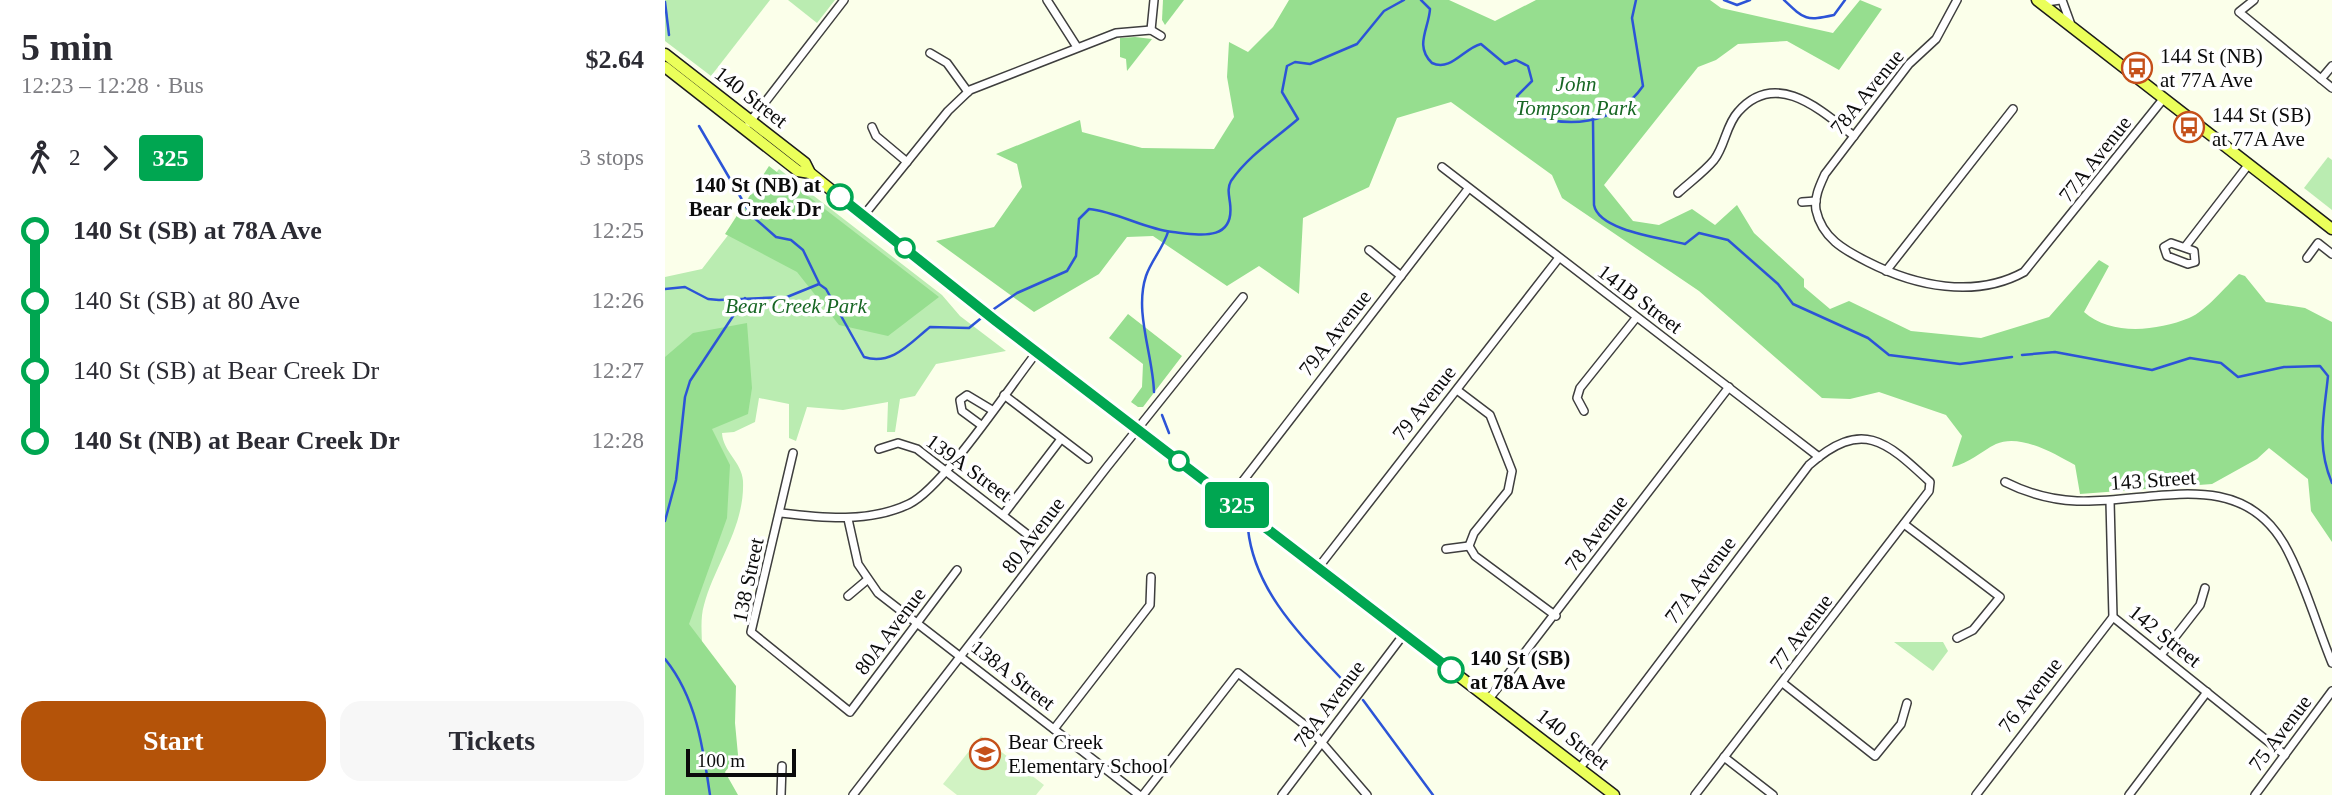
<!DOCTYPE html>
<meta charset="utf-8">
<style>
body{margin:0;font-family:"Times New Roman",serif;background:#f7f7f7;color:#2b2b33;height:100vh;display:flex;flex-direction:column;font-size:26px;white-space:nowrap}
*{box-sizing:border-box;margin:0}
p{font-size:23px;color:#7c7c81}
.icon{flex:none;width:38px;height:38px;fill:none;stroke:currentColor;stroke-width:2;stroke-linecap:round;stroke-linejoin:round}
.map{position:relative;flex:1;overflow:hidden}
.drawer{display:flex;flex-direction:column;background:#fff;width:665px}
.drawer>*{flex:none}
.badge{padding:0 14px;border-radius:5px;font-size:24px;line-height:46px}
.scale{position:absolute;left:21px;bottom:18px;width:110px;box-sizing:border-box;padding-left:7px;border:4px solid #0b0b0b;border-top:0;font-size:19px;line-height:24px;white-space:nowrap;color:#0b0b0b;-webkit-text-stroke:5px #fff;paint-order:stroke}
.map>.badge{position:absolute;translate:-50% -50%;box-shadow:0 0 0 4px #fff}
.legs{display:flex;align-items:center;gap:10px;height:77px;padding:0 21px;font-size:23px}
.legs p{margin-inline-start:auto}
.summary{display:flex;align-items:center;justify-content:space-between;height:119px;padding:0 21px}
h1{font-size:38px;font-weight:700;line-height:52px}
.action{display:flex;gap:14px;margin-top:auto;padding:14px 21px}
.action a{flex:1;height:80px;border-radius:21px;background:#b45309;color:#fff;font-size:28px;font-weight:700;line-height:80px;text-align:center}
.action a+a{background:#f7f7f7;color:#2b2b33}
ul{padding:0 21px;list-style:none}
li{display:flex;align-items:center;gap:24px;height:70px;font-size:26px}
li i{display:grid;place-items:center;width:10px;height:100%;margin:0 9px;background:currentColor}
li i::after{content:'';width:18px;height:18px;margin:-9px;border:5px solid;border-radius:50%;background:#fff}
li p{margin-inline-start:auto}
li:first-child i{background:linear-gradient(#0000 50%,currentColor 0)}
li:last-child i{background:linear-gradient(currentColor 50%,#0000 0)}
main{display:flex;flex:1;min-height:0}
.map>svg:first-child{display:block}
.green{fill:#baecb1}
.forest{fill:#96de8f}
.pitch{fill:#d1f3c3}
.lines{fill:none;stroke-linecap:round;stroke-linejoin:round}
.stream{stroke:#2c54d7;stroke-width:2.5}
.minor-casing{stroke:#3e3e3e;stroke-width:10}
.major-casing{stroke:#1c1c1c;stroke-width:13}
.minor{stroke:#fff;stroke-width:7}
.major{stroke:#ebff5a;stroke-width:10}
.line-1-casing{stroke:#fff;stroke-width:16}
.line-1{stroke:#00a651;stroke-width:10}
.stop-1-dot{fill:#fff;stroke:#00a651;stroke-width:3.5}
.labels{text-anchor:middle;stroke-width:7;stroke-linejoin:round;paint-order:stroke}
.poi-label{font-size:21px;fill:#0b0b0b;stroke:#fff;text-anchor:start}
.park-label{font-size:21px;font-style:italic;fill:#186724;stroke:#fff}
.street-label{font-size:21px;fill:#0b0b0b;stroke:#fff}
.stop-label{font-size:21px;font-weight:bold;fill:#0b0b0b;stroke:#fff;text-anchor:end}
</style>
<main>
<section class="drawer">
<div class="summary"><div><h1>5 min</h1><p>12:23 – 12:28 · Bus</p></div><b>$2.64</b></div>
<div class="legs"><svg class="icon" aria-label="walk" viewBox="0 0 24 24"><circle cx="13" cy="4" r="2"/><path d="M13 8l-2 6 4 7M11 14l-3 7M7 12l3-4h3l4 4"/></svg>2<svg class="icon" aria-label="forward" viewBox="0 0 24 24"><path d="M9 5l7 7-7 7"/></svg><b class="badge" style="background:#00a651;color:#fff">325</b><p>3 stops</p></div>
<ul>
<li><i style="color:#00a651"></i><b>140 St (SB) at 78A Ave</b><p>12:25</p></li>
<li><i style="color:#00a651"></i><span>140 St (SB) at 80 Ave</span><p>12:26</p></li>
<li><i style="color:#00a651"></i><span>140 St (SB) at Bear Creek Dr</span><p>12:27</p></li>
<li><i style="color:#00a651"></i><b>140 St (NB) at Bear Creek Dr</b><p>12:28</p></li>
</ul>
<div class="action"><a>Start</a><a>Tickets</a></div>
</section>
<div class="map">
<svg width="1667" height="795" viewBox="0 0 1667 795">
<rect width="100%" height="100%" fill="#fbffea"/>
<!-- green -->
<g class="green">
<polygon points="0,0 105,0 46,76 0,41"/>
<polygon points="123,0 170,0 152,23"/>
<polygon points="1663,157 1667,160 1667,210 1639,188"/>
<path d="M114,169L277,295L295,316L341,351L271,364L250,396L235,399L230,432H222L223,402L178,410L142,407L131,441L124,438V404L94,398L90,422L69,432L57,433C58,452 77,462 78,481C80,527 50,564 39,605C35,618 37,634 37,648L0,620V277L37,269Z"/>
<polygon points="1229,642 1278,642 1283,651 1268,671"/>
</g>
<!-- forest -->
<g class="forest">
<polygon points="498,0 519,0 500,25 497,20"/>
<path d="M624,0H784L830,21L871,0H1045L1056,8L1168,33L1195,0L1217,9L1174,70L1122,41L1073,44L1051,60L1033,67L939,185L968,221L994,225L1027,209L1050,225L1072,205L1089,233L1139,279V287L1165,309L1184,301L1246,331L1316,338L1384,317L1434,260L1444,266L1419,312C1446,336 1492,331 1524,318C1541,311 1560,287 1574,274L1580,276L1601,302L1640,308L1667,322V542L1646,511L1643,479L1604,448L1592,459L1547,484L1415,494L1410,465C1390,454 1355,433 1331,444C1315,452 1305,463 1287,467L1297,436L1281,415L1214,392L1185,399L1157,398L1034,291L897,198L887,175L786,102L732,118L704,187L638,218L634,294L594,266L562,286L488,236L462,237L434,274L369,312L271,241L329,227L357,187L352,164L331,154L415,120L417,132L477,148L549,149L569,117L562,77L564,42L583,52L608,27Z"/>
<polygon points="470,37 487,39 462,71 461,59 455,57 455,38"/>
<polygon points="104,166 274,297 223,336 174,325 132,272 60,234"/>
<polygon points="463,314 517,356 478,407 473,407 466,402 477,387 478,364 444,338"/>
<polygon points="82,323 87,388 83,414 47,429 65,465 62,518 24,624 71,686 70,723 73,755 60,772 73,795 0,795 0,357 28,333"/>
</g>
<!-- pitch -->
<polygon class="pitch" points="316,736 379,785 371,795 292,795 278,784"/>
<g class="lines">
<!-- stream -->
<g class="stream">
<path d="M756,0L765,9C764,28 749,46 767,63C786,72 799,48 816,44L840,64L851,60L863,66L867,81L852,96L859,110C899,131 951,125 978,86L967,18L971,0"/>
<polyline points="1059,0 1072,5 1085,0"/>
<path d="M1119,0C1140,20 1141,21 1169,15L1180,0"/>
<polyline points="0,2 4,35"/>
<path d="M928,121L929,205C934,231 997,238 1020,244L1034,233L1063,240L1113,284L1128,304L1203,338L1224,355L1295,364L1347,357"/>
<polyline points="34,126 86,215 111,237 126,240 138,250 154,283"/>
<path d="M0,289L20,287L43,299L54,300L122,297L154,284L161,289L199,357C227,366 245,343 265,327L304,328L320,315"/>
<path d="M326,311L352,293L402,271L411,256L414,219L424,209C453,212 479,229 508,232C535,235 570,242 565,203C564,195 562,188 566,181C584,155 610,139 633,119L617,92L622,66L630,62L645,64L692,44L719,11L739,0"/>
<path d="M1357,355L1390,352L1487,370L1525,358L1556,363L1573,377L1619,367L1655,366L1663,376C1659,416 1651,445 1667,483"/>
<path d="M489,392C488,355 469,312 481,276C486,261 498,248 503,232"/>
<polyline points="497,415 504,433"/>
<polyline points="0,521 11,480 20,397 25,381 80,298"/>
<path d="M583,529C590,595 642,641 685,688"/>
<path d="M0,659C31,697 38,747 45,795"/>
<polyline points="698,700 768,795"/>
</g>
<!-- minor casing -->
<g class="minor-casing">
<g id="minor">
<polyline points="382,0 412,47"/>
<path d="M1292,0L1271,39L1244,64L1160,174C1155,185 1149,197 1151,210C1157,238 1179,250 1203,262C1250,286 1310,299 1359,272L1499,98"/>
<polyline points="1397,0 1405,22"/>
<polyline points="1589,0 1574,12 1667,88"/>
<polyline points="1375,3 1395,0"/>
<polyline points="486,30 489,0"/>
<polyline points="265,53 282,63 303,92"/>
<polyline points="1656,79 1667,66"/>
<polyline points="84,123 179,0"/>
<polyline points="207,127 211,136 242,162"/>
<polyline points="777,167 1154,457"/>
<path d="M1013,193C1025,182 1039,172 1049,160C1060,146 1061,125 1073,112C1111,68 1157,111 1189,136"/>
<polyline points="1137,202 1151,201"/>
<polyline points="199,215 283,111 305,90 451,33 486,30 496,36"/>
<polygon points="1506,243 1529,251 1530,262 1523,264 1502,256 1499,247"/>
<polyline points="1520,247 1584,164"/>
<polyline points="704,250 736,276"/>
<polyline points="1642,258 1653,243 1667,254"/>
<polyline points="1221,271 1348,109"/>
<polyline points="792,390 825,415 847,471 843,491 809,533 804,546 810,556 891,616"/>
<polyline points="339,395 423,459"/>
<polyline points="919,411 912,398 915,388 971,318"/>
<polyline points="316,425 297,411 295,400 302,395 327,410"/>
<polyline points="214,449 233,443 252,449 367,538"/>
<polyline points="128,453 86,632 185,712 292,570"/>
<path d="M1340,482C1362,493 1388,500 1412,501C1486,504 1573,465 1619,544C1637,575 1653,629 1667,663"/>
<polyline points="564,499 803,189"/>
<polyline points="1445,501 1448,617 1620,755"/>
<path d="M116,513C158,518 204,523 244,504C278,488 345,386 372,352"/>
<polyline points="338,515 396,439"/>
<polyline points="183,519 193,564 213,593 474,795"/>
<polyline points="1239,524 1335,597 1308,630 1292,638"/>
<polyline points="781,549 804,546"/>
<polyline points="653,568 893,259"/>
<polyline points="183,596 202,580"/>
<polyline points="1496,655 1535,605 1540,588"/>
<polyline points="1119,684 1210,756 1236,724 1242,703"/>
<polyline points="824,699 1064,387"/>
<polyline points="389,729 485,605 486,577"/>
<polyline points="1059,757 1108,795"/>
<path d="M915,768L1144,465C1197,419 1220,440 1265,482L1264,491L1030,795"/>
<polyline points="116,795 117,766"/>
<polyline points="188,795 442,467 578,297"/>
<polyline points="478,795 573,673 645,729 702,795"/>
<polyline points="617,795 739,634"/>
<polyline points="1311,795 1448,617"/>
<polyline points="1464,795 1542,692"/>
<polyline points="1590,795 1667,691"/>
</g>
</g>
<!-- major casing -->
<g class="major-casing">
<g id="major">
<polyline points="1372,0 1667,229"/>
<polyline points="0,54 140,163 145,173 314,308 949,795"/>
<polyline points="0,67 133,171 145,173"/>
</g>
</g>
<!-- minor -->
<use href="#minor" class="minor"/>
<!-- major -->
<use href="#major" class="major"/>
</g>
<g class="lines">
<!-- line-1 casing -->
<g class="line-1-casing">
<polyline id="line-1" points="175,197 331,321 786,670"/>
</g>
<!-- line-1 -->
<use href="#line-1" class="line-1"/>
</g>
<!-- icons -->
<defs>
<g id="bus-ring" transform="scale(1.575)"><circle r="9.5" fill="#fff" stroke="#c5501a" stroke-width="1.5"/><path d="M-5-6H5V4H4V6H2V4H-2V6H-4V4H-5ZM-3.5-4V0h7V-4ZM-3.5 1.2v1.5H-2V1.2ZM2 1.2v1.5H3.5V1.2Z" fill="#c5501a"/></g>
<g id="school-ring" transform="scale(1.575)"><circle r="9.5" fill="#fff" stroke="#c5501a" stroke-width="1.5"/><path d="M0-5L7-2L0 1L-7-2ZM-4 1L0 2.5L4 1V4Q0 6-4 4Z" fill="#c5501a"/></g>
</defs>
<g fill-rule="evenodd">
<use href="#bus-ring" x="1472" y="68"/>
<use href="#bus-ring" x="1524" y="127"/>
<use href="#school-ring" x="320" y="754"/>
</g>
<!-- markers -->
<g class="stop-1-dot">
<circle cx="175" cy="197" r="12"/>
<circle cx="240" cy="248" r="9"/>
<circle cx="514" cy="461" r="9"/>
<circle cx="786" cy="670" r="12"/>
</g>
<g class="labels">
<!-- poi labels -->
<g class="poi-label">
<text x="1495" y="63">144 St (NB)<tspan x="1495" dy="24">at 77A Ave</tspan></text>
<text x="1547" y="122">144 St (SB)<tspan x="1547" dy="24">at 77A Ave</tspan></text>
<text x="343" y="749">Bear Creek<tspan x="343" dy="24">Elementary School</tspan></text>
</g>
<!-- park labels -->
<g class="park-label">
<text x="911" y="91">John<tspan x="911" dy="24">Tompson Park</tspan></text>
<text x="131" y="313">Bear Creek Park</text>
</g>
<!-- street labels -->
<g class="street-label">
<text transform="translate(1202 92) rotate(-51)" y="7">78A Avenue</text>
<text transform="translate(86 97) rotate(38)" y="7">140 Street</text>
<text transform="translate(1430 159) rotate(-52)" y="7">77A Avenue</text>
<text transform="translate(975 299) rotate(37)" y="7">141B Street</text>
<text transform="translate(670 333) rotate(-52)" y="7">79A Avenue</text>
<text transform="translate(759 403) rotate(-52)" y="7">79 Avenue</text>
<text transform="translate(304 468) rotate(36)" y="7">139A Street</text>
<text transform="translate(1488 480) rotate(-4)" y="7">143 Street</text>
<text transform="translate(931 533) rotate(-53)" y="7">78 Avenue</text>
<text transform="translate(368 535) rotate(-53)" y="7">80 Avenue</text>
<text transform="translate(83 580) rotate(-78)" y="7">138 Street</text>
<text transform="translate(1035 580) rotate(-53)" y="7">77A Avenue</text>
<text transform="translate(225 631) rotate(-53)" y="7">80A Avenue</text>
<text transform="translate(1136 632) rotate(-53)" y="7">77 Avenue</text>
<text transform="translate(1500 636) rotate(39)" y="7">142 Street</text>
<text transform="translate(348 675) rotate(38)" y="7">138A Street</text>
<text transform="translate(1365 695) rotate(-52)" y="7">76 Avenue</text>
<text transform="translate(664 704) rotate(-53)" y="7">78A Avenue</text>
<text transform="translate(1615 733) rotate(-53)" y="7">75 Avenue</text>
<text transform="translate(908 739) rotate(38)" y="7">140 Street</text>
</g>
<!-- stop labels -->
<g class="stop-label">
<text x="156" y="192">140 St (NB) at<tspan x="156" dy="24">Bear Creek Dr</tspan></text>
<text x="805" y="665" text-anchor="start">140 St (SB)<tspan x="805" dy="24">at 78A Ave</tspan></text>
</g>
</g>
</svg>
<div class="scale">100 m</div>
<b class="badge" style="left:572px;top:505px;background:#00a651;color:#fff">325</b>
</div>
</main>
